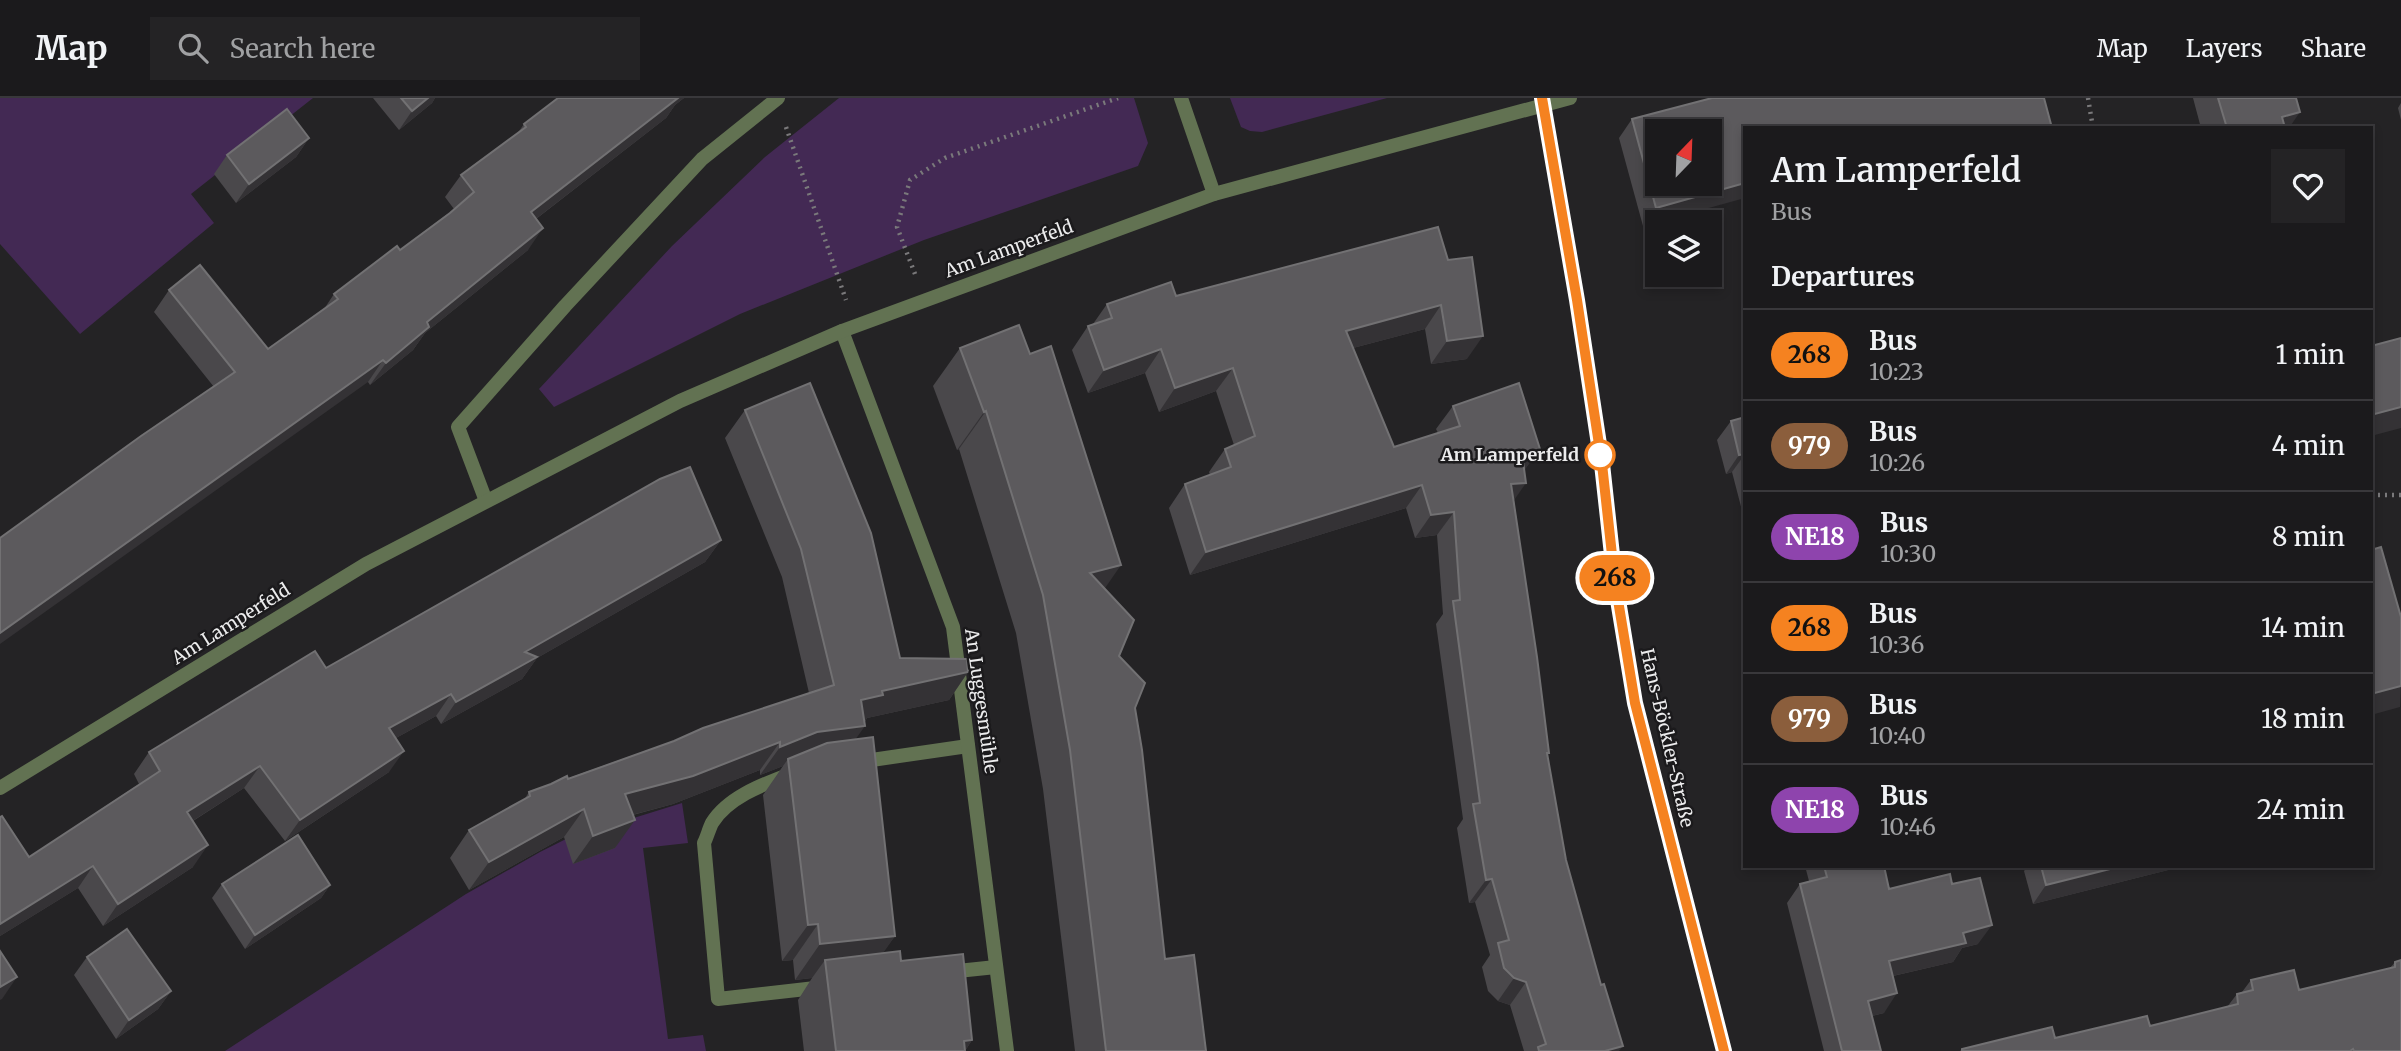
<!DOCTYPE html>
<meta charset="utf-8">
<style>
body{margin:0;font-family:Merriweather,serif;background:#242325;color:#f1f3f6;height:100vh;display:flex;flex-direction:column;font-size:26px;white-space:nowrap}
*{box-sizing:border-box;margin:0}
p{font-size:23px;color:#a0a1a3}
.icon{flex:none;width:38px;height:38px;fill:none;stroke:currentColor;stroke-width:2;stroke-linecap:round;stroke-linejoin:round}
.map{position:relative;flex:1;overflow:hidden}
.drawer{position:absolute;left:1743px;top:28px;width:630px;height:742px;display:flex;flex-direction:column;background:#1b1a1c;border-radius:0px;box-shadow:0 4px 10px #0003,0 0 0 2px #39383b}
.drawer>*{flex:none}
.badge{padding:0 14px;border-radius:23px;font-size:24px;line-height:46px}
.needle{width:46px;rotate:23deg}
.buttons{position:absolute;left:1645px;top:21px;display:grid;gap:14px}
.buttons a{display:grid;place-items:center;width:77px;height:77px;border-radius:0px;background:#1b1a1c;box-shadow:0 4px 10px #0003,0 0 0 2px #39383b;font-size:35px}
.map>.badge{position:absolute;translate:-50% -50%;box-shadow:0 0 0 4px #fff}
h2{padding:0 28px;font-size:26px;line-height:63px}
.round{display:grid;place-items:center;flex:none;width:74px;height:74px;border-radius:0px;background:#242325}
.headline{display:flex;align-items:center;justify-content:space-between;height:119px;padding:0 28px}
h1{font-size:33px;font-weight:600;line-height:52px}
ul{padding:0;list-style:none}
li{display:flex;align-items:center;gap:21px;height:91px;padding:0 28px;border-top:2px solid #39383b}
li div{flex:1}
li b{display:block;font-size:26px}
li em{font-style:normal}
li .badge{min-width:77px;font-weight:700;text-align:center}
header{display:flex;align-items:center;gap:42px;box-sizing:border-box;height:98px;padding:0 35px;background:#1b1a1c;border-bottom:2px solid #39383b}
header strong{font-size:33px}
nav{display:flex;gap:38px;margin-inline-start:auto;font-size:24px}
.search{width:490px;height:63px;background:#242325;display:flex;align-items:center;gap:18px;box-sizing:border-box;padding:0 24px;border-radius:0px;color:#a0a1a3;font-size:26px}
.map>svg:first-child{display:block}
.green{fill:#432954}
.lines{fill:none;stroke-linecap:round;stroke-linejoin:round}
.path{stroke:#7a797b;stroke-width:4.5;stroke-dasharray:2 5;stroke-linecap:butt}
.lane{stroke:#627252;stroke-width:14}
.street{stroke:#627252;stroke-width:14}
.secondary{stroke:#869f6a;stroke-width:14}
.wall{fill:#4a484b}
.shaded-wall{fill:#343235}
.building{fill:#5c5a5d;stroke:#727173;stroke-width:2;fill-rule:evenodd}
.line-casing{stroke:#fff;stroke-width:16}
.line{stroke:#f58220;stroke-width:10}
.stop-dot{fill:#fff;stroke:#f58220;stroke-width:3.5}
.labels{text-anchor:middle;stroke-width:5;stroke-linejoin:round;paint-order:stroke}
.street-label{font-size:18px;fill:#ececed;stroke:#1b1a1c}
.stop-label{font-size:18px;font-weight:bold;fill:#ececed;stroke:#1b1a1c;text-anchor:end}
</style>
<header>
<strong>Map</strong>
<div class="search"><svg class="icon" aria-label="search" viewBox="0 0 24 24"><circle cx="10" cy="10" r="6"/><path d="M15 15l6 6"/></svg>Search here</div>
<nav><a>Map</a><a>Layers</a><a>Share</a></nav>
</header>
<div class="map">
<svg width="2401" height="953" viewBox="0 0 2401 953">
<rect width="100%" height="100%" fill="#242325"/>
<!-- green -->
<g class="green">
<polygon points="0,0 313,0 191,96 214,125 80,236 0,146"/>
<polygon points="839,0 1134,0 1148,45 1138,68 924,142 740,216 554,309 539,291 672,148 765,59"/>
<polygon points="1230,0 1387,0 1262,34 1250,33 1241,29"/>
<polygon points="682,705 688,745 643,750 668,941 703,937 706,953 225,953 466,796 540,754 566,741"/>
</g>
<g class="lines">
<!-- path -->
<g class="path">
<polyline points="2088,0 2093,30"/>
<polyline points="786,29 846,202"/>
<polyline points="915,176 897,129 910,82 945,60 1118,0"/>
<polyline points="2371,397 2401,397"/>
</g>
<!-- lane -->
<g class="lane">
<polyline points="858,664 968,648"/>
<path d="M790,676C764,686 728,699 712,725C709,731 707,739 704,745L718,901L824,889"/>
<polyline points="948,874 996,869"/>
</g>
<!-- street -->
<g class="street">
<polyline points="1181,0 1214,96"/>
<polyline points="842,233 953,529 1007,953"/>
<polyline points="486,403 458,329 565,208 702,61 778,0"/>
<polyline points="0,690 366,466 680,303 842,233 1214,96 1570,0"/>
</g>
<!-- secondary -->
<polyline class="secondary" points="1542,0 1577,202 1602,366 1615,484 1635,605 1724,953"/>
</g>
<!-- wall -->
<g class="wall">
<polygon points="373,0 435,0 432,5 399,32"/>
<polygon points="558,0 684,0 675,7 666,20 536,121 528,152 425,235 413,252 370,287 368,284 214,289 154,214 169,192 268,251 324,211 334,196 400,152 454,111 445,99 461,77 517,36 524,26"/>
<polygon points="2193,0 2296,0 2289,30 2201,30"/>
<polygon points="2401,5 2401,22 2398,10"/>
<polygon points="1632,21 1745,30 1643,128 1619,40"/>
<polygon points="309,40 296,59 236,105 214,76 227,57"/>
<polygon points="1438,129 1467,261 1431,266 1425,231 1353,250 1394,349 1438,335 1436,331 1453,308 1540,351 1524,372 1514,402 1547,657 1566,762 1619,953 1524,953 1510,907 1498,903 1488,893 1482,869 1490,857 1475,804 1469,805 1457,730 1463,721 1436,526 1443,516 1437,437 1415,440 1406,410 1190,477 1169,410 1185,386 1210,377 1209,374 1225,351 1234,347 1216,293 1159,314 1145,275 1088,295 1072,252 1088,228 1093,226 1107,206 1176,198"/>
<polygon points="960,250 1105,491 1119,558 1135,610 1165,861 1206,953 1075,953 1043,691 1016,535 959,351 957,352 933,288"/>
<polygon points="745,312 900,560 968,574 949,602 867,620 855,641 895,838 882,855 901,863 972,942 965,953 804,953 798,902 812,880 795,882 793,862 782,863 763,697 783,668 760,677 760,672 673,706 633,717 615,750 573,766 564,739 469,792 450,760 469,732 524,702 529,694 809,595 782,479 725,340"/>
<polygon points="1745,319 1745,424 1732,374 1726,376 1717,342 1731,323"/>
<polygon points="721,442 705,464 537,560 522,581 441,626 436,618 396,640 389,674 285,743 244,690 193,723 193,769 103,828 78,790 0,838 0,719 29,759 139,686 134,676 149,654 326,570"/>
<polygon points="1805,768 1884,768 1889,791 1952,786 1978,846 1962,850 1953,864 1893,878 1884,915 1872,918 1881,953 1824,953 1787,805 1800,786 1809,783"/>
<polygon points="2028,768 2184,768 2033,806 2024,773"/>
<polygon points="222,786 330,787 321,800 245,851 212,800"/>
<polygon points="87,859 171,893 158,911 116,941 74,877"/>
<polygon points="2395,864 2401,953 1960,953 1962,951 2150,928 2227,909 2237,896 2242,894 2251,882 2299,892 2390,870"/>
</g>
<!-- shaded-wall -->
<g class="shaded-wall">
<polygon points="428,0 435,0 432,5 399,32 412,13"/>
<polygon points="674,0 684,0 675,7 666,20 515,137 531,114"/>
<polygon points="2300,14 2289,30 2275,30 2282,19"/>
<polygon points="309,40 296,59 236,105 249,86"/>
<polygon points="1745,85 1745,100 1643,128 1656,110"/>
<polygon points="543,130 528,152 425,235 413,252 370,287 386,265 427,224"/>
<polygon points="1441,207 1425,231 1330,256 1346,233"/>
<polygon points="1483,238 1467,261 1431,266 1447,243"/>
<polygon points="1161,251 1145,275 1088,295 1104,272"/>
<polygon points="383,262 368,284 0,546 0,535"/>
<polygon points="1233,270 1216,293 1159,314 1175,290"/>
<polygon points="2401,309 2401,330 2371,338 2371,317"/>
<polygon points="986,313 959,351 957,352 984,314"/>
<polygon points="1540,351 1523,374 1522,356"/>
<polygon points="1745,356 1732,374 1726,376 1739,357"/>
<polygon points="1526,385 1510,408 1511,386"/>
<polygon points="1422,387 1406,410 1190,477 1206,454"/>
<polygon points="1454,414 1437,437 1415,440 1431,417"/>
<polygon points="721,442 705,464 537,560 522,581 441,626 456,604 525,554"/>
<polygon points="1121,467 1094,506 1090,475"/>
<polygon points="968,574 949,602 867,620 864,625 861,602 882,593"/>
<polygon points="2401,588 2400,609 2371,617 2371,596"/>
<polygon points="451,596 436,618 374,652 389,630"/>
<polygon points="865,628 845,656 788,661 783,668 760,677 780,649 817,634"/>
<polygon points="780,644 760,672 673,706 605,724 625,696"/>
<polygon points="404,653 389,674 285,743 300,722"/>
<polygon points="260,668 244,690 172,736 187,714"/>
<polygon points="584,711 564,739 469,792 489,764"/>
<polygon points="635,722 615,750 573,766 593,738"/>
<polygon points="208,747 193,769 103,828 118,806"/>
<polygon points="93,768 78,790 0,838 0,826"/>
<polygon points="2122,768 2184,768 2033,806 2046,787"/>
<polygon points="1492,781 1475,804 1469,805 1486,782"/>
<polygon points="330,787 321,800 245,851 255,837"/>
<polygon points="818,826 793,862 782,863 808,827"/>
<polygon points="1992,827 1978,846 1962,850 1953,864 1875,882 1889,863 1963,835"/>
<polygon points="895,838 870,874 825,862 812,880 795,882 820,846"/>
<polygon points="17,879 2,901 0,902 0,889"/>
<polygon points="1514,880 1526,884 1510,907 1498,903"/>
<polygon points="171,893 158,911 116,941 129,922"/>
<polygon points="1897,895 1884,915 1855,922 1868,903"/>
<polygon points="972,942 965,953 964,943"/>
<polygon points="1623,948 1619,953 1605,953"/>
</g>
<!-- building -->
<g class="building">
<polygon points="401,0 428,0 412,13"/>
<polygon points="558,0 678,0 531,114 543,130 427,224 429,229 386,265 383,262 0,535 0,440 141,338 235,274 169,192 200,167 268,251 338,201 334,196 397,148 400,152 450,115 474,94 461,77 526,29 524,26"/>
<path d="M1712,0H2044L2052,30H1745V85L1656,110L1632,21ZM1657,33H1710V86H1657Z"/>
<polygon points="2218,0 2296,0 2300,14 2282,19 2285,30 2227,30"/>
<polygon points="287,11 309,40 249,86 227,57"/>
<polygon points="1438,129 1448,162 1472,159 1483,238 1447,243 1441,207 1346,233 1394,349 1460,328 1453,308 1519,285 1540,351 1522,356 1526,385 1511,386 1537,559 1549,655 1547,655 1566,762 1601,887 1604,886 1623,948 1605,953 1539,953 1538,949 1546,946 1526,884 1514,880 1504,870 1498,845 1509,842 1492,781 1486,782 1473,706 1480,705 1453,503 1460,502 1454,414 1431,417 1422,387 1206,454 1185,386 1231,369 1225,351 1255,338 1233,270 1175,290 1161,251 1104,272 1088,228 1112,220 1107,206 1171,184 1176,198"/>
<polygon points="1019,227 1030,256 1051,248 1121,467 1090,475 1134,522 1119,558 1145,585 1135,610 1142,652 1165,861 1194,857 1206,953 1106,953 1070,652 1043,497 986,313 984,314 960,250"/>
<polygon points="2401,240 2401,309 2371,317 2371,248"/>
<polygon points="810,285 871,435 900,560 967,561 968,574 882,593 883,597 861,602 865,628 817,634 780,649 780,644 693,678 625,696 635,722 593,738 584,711 489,764 469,732 530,698 529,694 551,686 567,678 568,681 674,643 703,630 834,587 801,451 745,312"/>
<polygon points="1745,319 1745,356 1739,357 1731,323"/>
<polygon points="690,369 721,442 525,554 537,559 456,604 451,596 389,630 404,653 300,722 260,668 187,714 208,747 118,806 93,768 0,826 0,719 2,718 29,759 160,673 149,654 315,553 326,570 660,381"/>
<polygon points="2381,449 2401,519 2401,588 2371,596 2371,452"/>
<polygon points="873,639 895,838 820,846 818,826 808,827 788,661 827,645"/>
<polygon points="298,737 330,787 255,837 222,786"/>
<polygon points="1824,768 1884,768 1889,791 1950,776 1952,786 1980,780 1992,827 1963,835 1966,845 1889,863 1897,895 1868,903 1881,953 1842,953 1800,786 1827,779"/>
<polygon points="2041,768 2122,768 2046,787"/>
<polygon points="127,831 171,893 129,922 87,859"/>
<polygon points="0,853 17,879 0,889"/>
<polygon points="900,853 901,863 963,856 972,942 964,943 965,953 836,953 825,862"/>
<polygon points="2401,862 2401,953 2354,953 2353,951 2350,953 1962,953 1962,951 2052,929 2055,940 2147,918 2150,928 2238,906 2237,896 2253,892 2251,882 2294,872 2299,892 2395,869 2395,864"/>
</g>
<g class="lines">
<!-- line casing -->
<g class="line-casing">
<polyline id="line" points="1542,0 1577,202 1602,366 1615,484 1635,605 1724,953"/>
</g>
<!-- line -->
<use href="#line" class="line"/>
</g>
<!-- markers -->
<circle class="stop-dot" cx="1600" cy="357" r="14"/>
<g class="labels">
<!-- street labels -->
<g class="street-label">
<text transform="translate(1009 151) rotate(-20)" y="6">Am Lamperfeld</text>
<text transform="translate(231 526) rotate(-32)" y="6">Am Lamperfeld</text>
<text transform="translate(981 603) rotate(82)" y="6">An Luggesmühle</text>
<text transform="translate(1667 640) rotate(77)" y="6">Hans-Böckler-Straße</text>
</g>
<!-- stop labels -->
<g class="stop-label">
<text x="1579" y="363">Am Lamperfeld</text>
</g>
</g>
</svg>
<div class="buttons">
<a><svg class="needle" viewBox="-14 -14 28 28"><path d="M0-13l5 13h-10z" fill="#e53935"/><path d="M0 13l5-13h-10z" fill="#a0a1a3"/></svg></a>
<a><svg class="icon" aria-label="layers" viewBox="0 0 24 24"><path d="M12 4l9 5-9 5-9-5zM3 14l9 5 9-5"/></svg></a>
</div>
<b class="badge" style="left:1615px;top:480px;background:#f58220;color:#111">268</b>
<section class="drawer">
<div class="headline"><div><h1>Am Lamperfeld</h1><p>Bus</p></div><a class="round"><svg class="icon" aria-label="heart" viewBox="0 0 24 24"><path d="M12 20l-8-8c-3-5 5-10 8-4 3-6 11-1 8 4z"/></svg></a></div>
<h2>Departures</h2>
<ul>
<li><span class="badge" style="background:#f58220;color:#111">268</span><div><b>Bus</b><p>10:23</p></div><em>1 min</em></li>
<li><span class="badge" style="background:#8b5e3c;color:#fff">979</span><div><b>Bus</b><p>10:26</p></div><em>4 min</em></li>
<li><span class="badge" style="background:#8e44ad;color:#fff">NE18</span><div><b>Bus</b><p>10:30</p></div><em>8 min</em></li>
<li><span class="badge" style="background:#f58220;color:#111">268</span><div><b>Bus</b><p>10:36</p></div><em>14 min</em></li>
<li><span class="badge" style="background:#8b5e3c;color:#fff">979</span><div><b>Bus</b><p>10:40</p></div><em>18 min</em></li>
<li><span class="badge" style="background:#8e44ad;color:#fff">NE18</span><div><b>Bus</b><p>10:46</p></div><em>24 min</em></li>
</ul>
</section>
</div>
